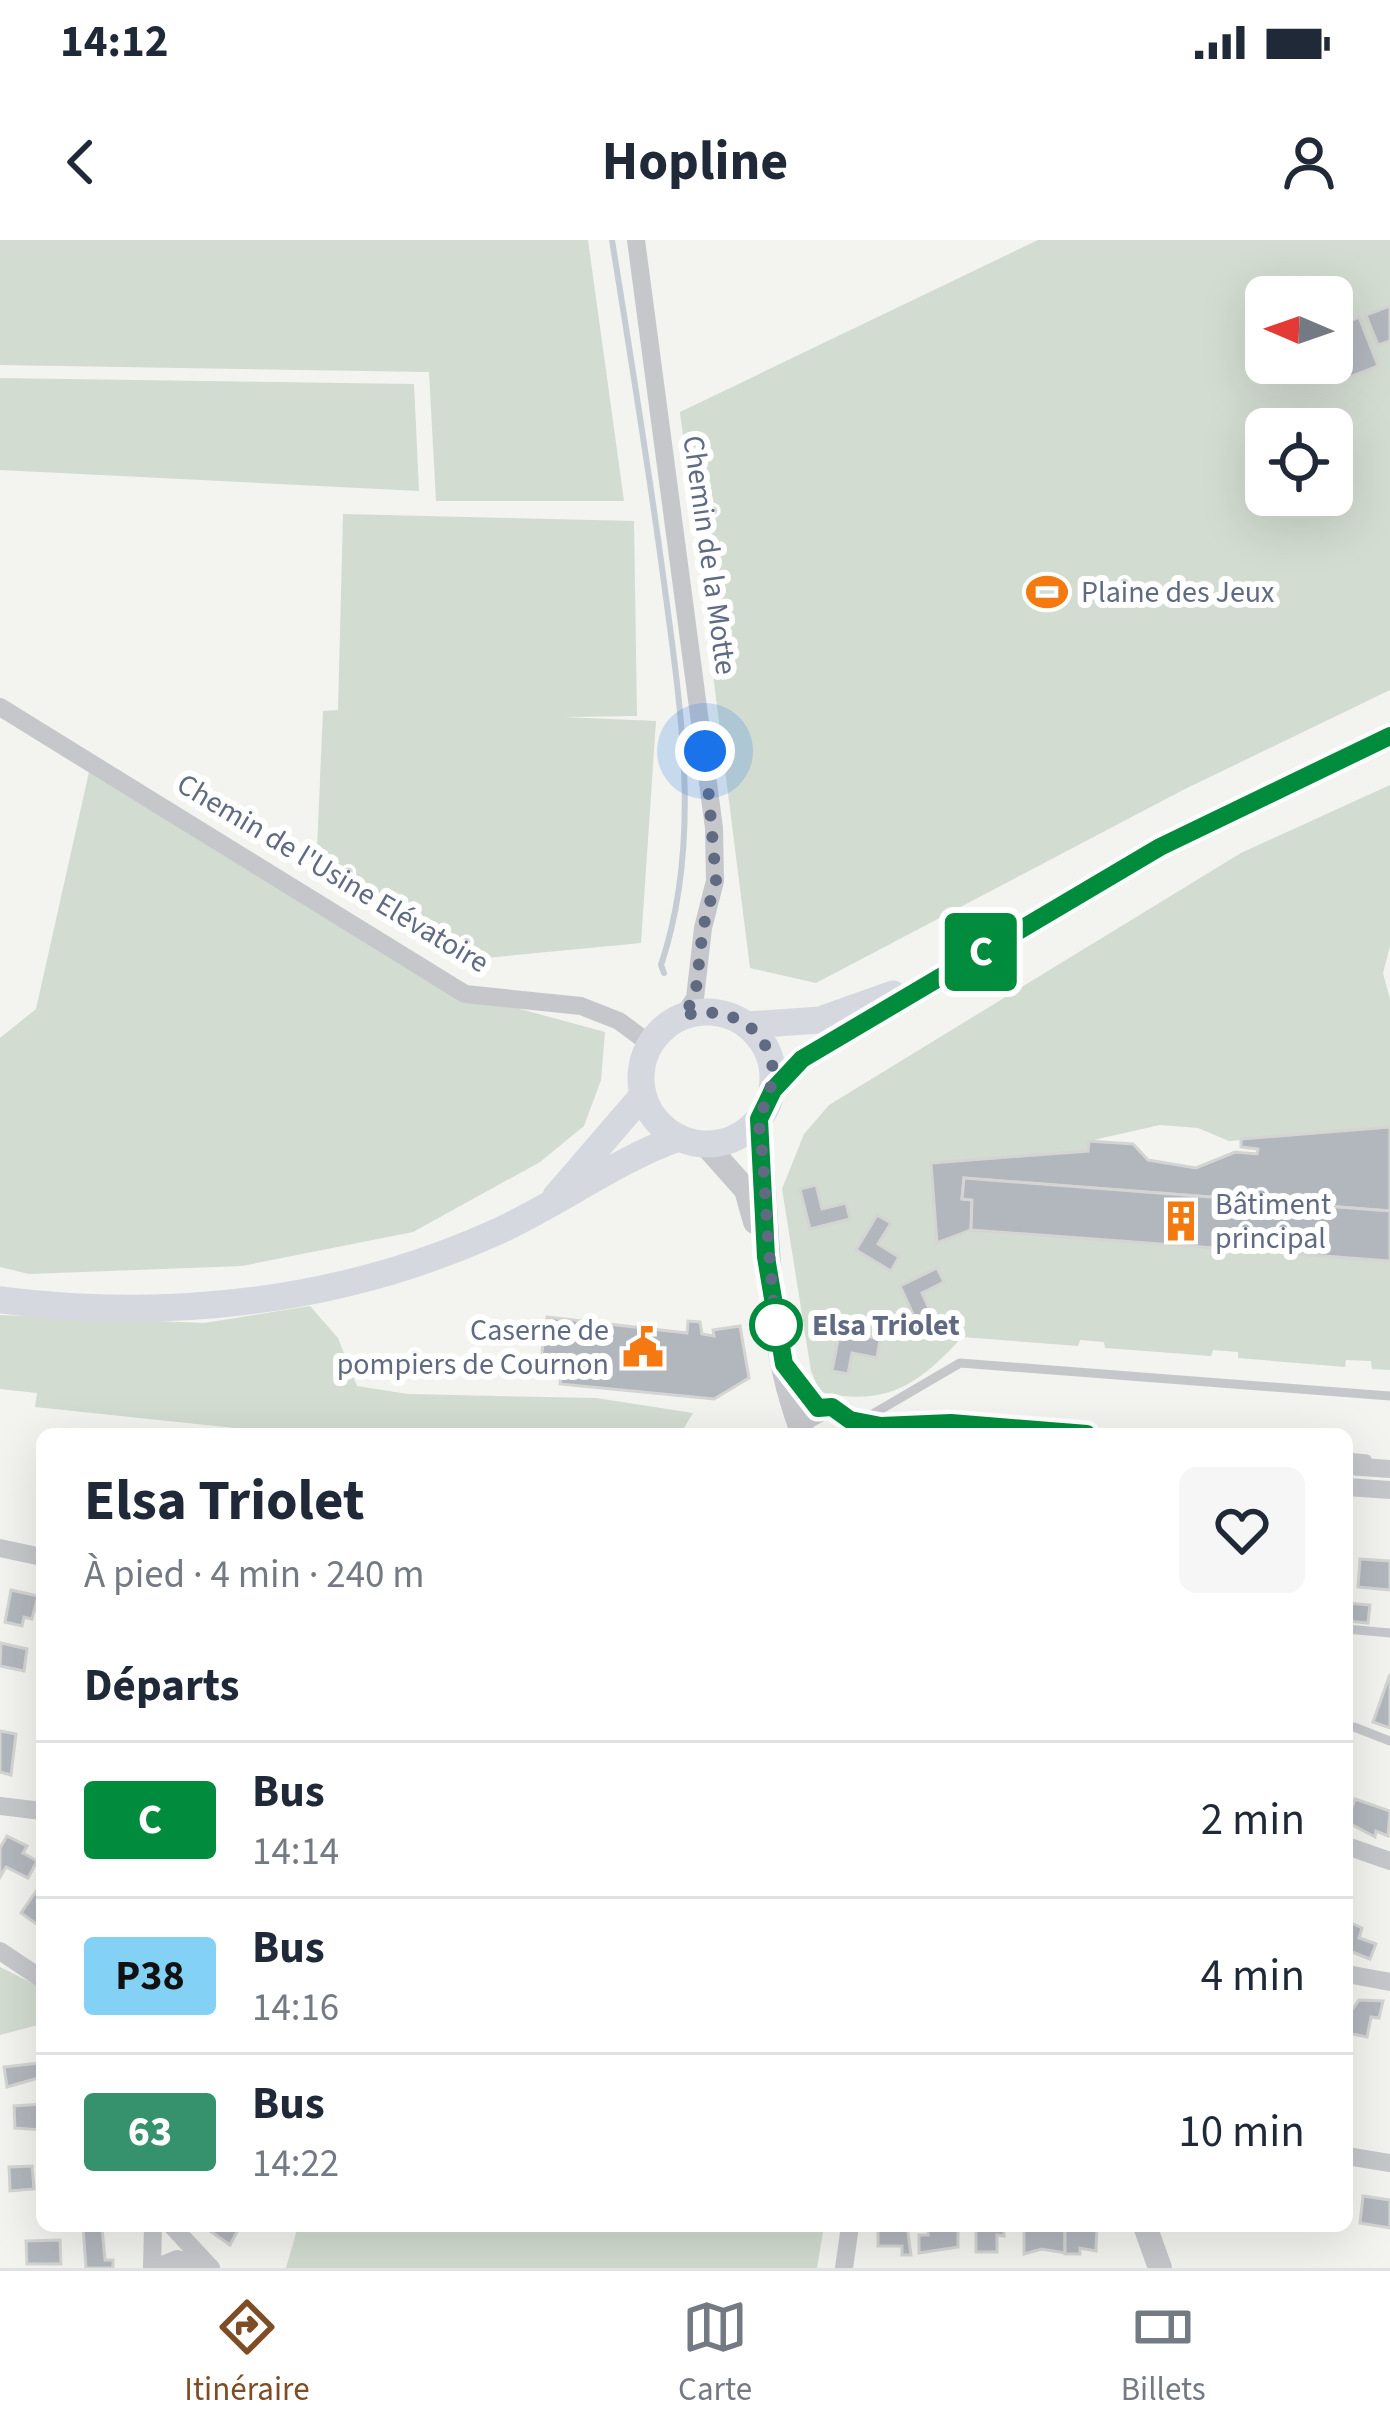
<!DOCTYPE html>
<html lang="fr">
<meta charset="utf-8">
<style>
body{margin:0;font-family:"Source Sans 3",sans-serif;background:#f6f6f7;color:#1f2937;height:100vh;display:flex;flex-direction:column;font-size:45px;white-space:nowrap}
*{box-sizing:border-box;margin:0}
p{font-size:39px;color:#747a83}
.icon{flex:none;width:66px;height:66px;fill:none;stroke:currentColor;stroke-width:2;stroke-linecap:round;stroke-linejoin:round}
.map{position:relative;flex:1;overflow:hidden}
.details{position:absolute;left:36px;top:1188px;width:1317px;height:804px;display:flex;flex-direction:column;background:#fff;border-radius:18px;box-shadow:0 12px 48px #0002}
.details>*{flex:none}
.badge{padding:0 24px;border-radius:9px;font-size:42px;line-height:78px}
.needle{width:78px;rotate:272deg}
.controls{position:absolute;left:1245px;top:36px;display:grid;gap:24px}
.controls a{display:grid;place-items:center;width:108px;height:108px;border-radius:18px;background:#fff;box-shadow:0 12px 48px #0002;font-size:60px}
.you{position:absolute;width:60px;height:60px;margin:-30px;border:9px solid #fff;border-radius:50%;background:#1a73e8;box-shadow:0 0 0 18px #1a73e833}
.map>.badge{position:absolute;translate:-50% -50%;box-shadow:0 0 0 6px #fff}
h2{padding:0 48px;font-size:45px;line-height:108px}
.round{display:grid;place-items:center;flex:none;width:126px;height:126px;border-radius:18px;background:#f6f6f7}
.head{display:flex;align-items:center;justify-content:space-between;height:204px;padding:0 48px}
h1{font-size:57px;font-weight:700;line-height:90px}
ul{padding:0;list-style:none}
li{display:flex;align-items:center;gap:36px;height:156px;padding:0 48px;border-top:3px solid #e0e1e3}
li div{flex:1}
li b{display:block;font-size:45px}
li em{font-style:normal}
li .badge{min-width:132px;font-weight:700;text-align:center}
.status{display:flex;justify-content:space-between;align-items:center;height:84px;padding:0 60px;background:#fff;direction:ltr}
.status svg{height:33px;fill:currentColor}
header{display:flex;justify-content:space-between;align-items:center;height:156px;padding:0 48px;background:#fff;font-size:54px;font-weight:700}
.tabs{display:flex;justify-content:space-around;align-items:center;height:168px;border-top:3px solid #e0e1e3;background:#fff;font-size:33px;color:#747a83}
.tabs a{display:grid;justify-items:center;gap:6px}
.tabs .current{color:#7e4d25}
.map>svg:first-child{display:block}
.green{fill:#d2dcd0;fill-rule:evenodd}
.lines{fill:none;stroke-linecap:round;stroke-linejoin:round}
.stream{stroke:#c5ccd3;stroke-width:6}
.building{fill:#b2b6bd;stroke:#d4d5d2;stroke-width:3}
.service{stroke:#c5c7cb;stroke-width:9}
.minor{stroke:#c5c7cb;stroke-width:18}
.tertiary{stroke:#c5c7cb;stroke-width:24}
.secondary{stroke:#d5d8df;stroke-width:27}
.line-casing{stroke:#fff;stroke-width:27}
.line{stroke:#008c3c;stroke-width:18}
.walk{stroke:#606b83;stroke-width:12;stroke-dasharray:0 21.6}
.stop-dot{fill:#fff;stroke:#008c3c;stroke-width:6}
.labels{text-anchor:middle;stroke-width:12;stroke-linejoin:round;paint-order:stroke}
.street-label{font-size:30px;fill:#606b83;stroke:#fff}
.poi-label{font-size:30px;fill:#606b83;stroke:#fff;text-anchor:start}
.stop-label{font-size:30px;font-weight:bold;fill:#606b83;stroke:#fff;text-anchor:start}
</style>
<div class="status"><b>14:12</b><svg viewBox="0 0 49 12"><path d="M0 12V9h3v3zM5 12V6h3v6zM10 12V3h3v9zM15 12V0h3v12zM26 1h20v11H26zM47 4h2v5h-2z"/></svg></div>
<header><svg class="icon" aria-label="back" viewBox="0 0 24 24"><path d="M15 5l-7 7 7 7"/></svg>Hopline<svg class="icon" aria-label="person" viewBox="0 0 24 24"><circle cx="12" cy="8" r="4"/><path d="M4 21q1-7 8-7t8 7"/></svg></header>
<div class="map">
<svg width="1390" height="2028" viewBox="0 0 1390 2028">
<rect width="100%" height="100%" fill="#f3f4ef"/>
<!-- green -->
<g class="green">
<polygon points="0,0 588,0 624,261 436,261 429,132 0,125"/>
<path d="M1038,0H1390V450L1183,550L816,743L750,728L680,172ZM1266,57H1332V123H1266ZM1266,189H1332V255H1266Z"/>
<polygon points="0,138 414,144 419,251 0,230"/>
<polygon points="343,274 634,281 637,476 563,477 656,481 641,703 475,719 316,632 323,471 338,470"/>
<polygon points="91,523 465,754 605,792 601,840 584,886 540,922 413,992 242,1026 29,1034 0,1027 0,798 36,769"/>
<path d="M1390,545V706L1383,733L1390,759V887L1229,901L1198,888L1160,885L1089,901L1088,911L937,1002L971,990L1390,1022V1130L1372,1129L1371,1121L1346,1120L1345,1127L1238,1118V1112L1213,1110L1211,1116L1105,1108L1104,1102L1080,1100L1078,1106L962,1097C918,1146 885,1167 820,1152L811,1131L782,949L804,894L829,865L1241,613Z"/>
<polygon points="310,1066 338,1098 357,1146 408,1154 596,1158 693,1173 684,1188 633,1194 293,1194 35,1167 37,1153 0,1149 0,1075 204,1083"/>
<polygon points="0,1727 42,1748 42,1784 0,1795"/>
<polygon points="298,1986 824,1986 817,2028 286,2028"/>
</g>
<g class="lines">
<!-- stream -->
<path class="stream" d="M612,0C630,112 648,223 663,335C680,464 703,600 661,725L664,733"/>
</g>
<!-- building -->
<g class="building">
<polygon points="1390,66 1390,101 1378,105 1366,75"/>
<polygon points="1359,77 1378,126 1350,137 1347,129 1336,133 1332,88"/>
<polygon points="1390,887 1390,971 964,938 962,959 972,960 971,990 937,1003 931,923 1088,911 1089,901 1133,904 1148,920 1196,928 1235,912 1257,914 1258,909 1241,907 1241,899"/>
<polygon points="964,938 1390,971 1390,1021 971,990 972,960 962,959"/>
<polygon points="816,945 822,969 846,963 850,979 810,989 800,949"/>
<polygon points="877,975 891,983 878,1004 899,1017 891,1031 856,1010"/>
<polygon points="937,1028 944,1042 922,1053 932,1075 917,1083 900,1046"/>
<polygon points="547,1077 687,1093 688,1081 700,1082 702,1094 714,1096 713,1090 740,1086 749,1138 714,1159 560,1144 563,1122 541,1119"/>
<polygon points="840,1090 880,1099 877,1118 852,1113 848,1134 832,1131"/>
<polygon points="1360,1319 1390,1321 1390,1350 1358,1347"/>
<polygon points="11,1350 38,1356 32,1379 24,1377 22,1386 5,1382"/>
<polygon points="1347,1363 1370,1365 1368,1383 1347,1381"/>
<polygon points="1,1403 27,1409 24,1431 0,1426"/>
<polygon points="1390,1434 1390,1488 1373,1482"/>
<polygon points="0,1491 16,1494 11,1535 0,1532"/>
<polygon points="1355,1559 1390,1571 1388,1596 1376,1591 1375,1597 1347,1582"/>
<polygon points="7,1596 27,1606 23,1613 37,1621 28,1638 6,1627 0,1637 0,1608"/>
<polygon points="39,1647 42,1649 42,1688 21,1673"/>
<polygon points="1349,1682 1362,1688 1359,1698 1376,1704 1370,1719 1347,1710"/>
<polygon points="1359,1760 1383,1761 1379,1778 1371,1777 1367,1797 1347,1793 1348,1775"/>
<polygon points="39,1823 38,1838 7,1847 4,1827"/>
<polygon points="42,1864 42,1890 15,1888 14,1866"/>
<polygon points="32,1926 34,1949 10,1951 9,1927"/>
<polygon points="1363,1956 1390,1960 1390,1988 1360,1983"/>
<polygon points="240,1986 230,2005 203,1986"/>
<polygon points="907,1986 911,2015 902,2015 902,2006 878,2006 878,1986"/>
<polygon points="928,1986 958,1987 958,2007 919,2013 919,1995 928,1995"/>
<polygon points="976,1986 1004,1986 1004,1996 997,1995 997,2012 976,2012"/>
<polygon points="1024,1986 1065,1986 1065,2013 1042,2009 1024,2014"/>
<polygon points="1074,1986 1097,1986 1096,2011 1080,2008 1080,2014 1065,2014 1065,1987"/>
<polygon points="83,1987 102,1987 105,2020 113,2020 113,2028 86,2028"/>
<polygon points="60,2000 61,2024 27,2024 26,2001"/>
</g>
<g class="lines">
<!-- service -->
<g class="service">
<polyline points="866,1178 960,1123 1390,1156"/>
<polyline points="906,1184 951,1183 1086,1194"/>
<polyline points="1347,1217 1367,1219"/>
<polyline points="1347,1389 1390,1393"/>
<polyline points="1354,1487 1390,1501"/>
</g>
<!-- minor -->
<g class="minor">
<polyline points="636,0 714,588 715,641 703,688 695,758 683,776"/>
<polyline points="0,467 465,754 581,766 619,781 650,804"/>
<polyline points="850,1180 924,1194"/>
<polyline points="1347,1226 1390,1229"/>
<polyline points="1347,1247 1390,1250"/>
<polyline points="0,1308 42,1317"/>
<polyline points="0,1566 42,1571"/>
<polyline points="1347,1606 1390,1621"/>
<polyline points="0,1711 42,1739"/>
<polyline points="1347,1734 1390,1742"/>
<polyline points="1347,1916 1390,1923"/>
<polyline points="172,1986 211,2028"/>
<polyline points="152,2028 153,1986"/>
<polyline points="155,2028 177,2019 211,2028"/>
<polyline points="844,2028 850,1986"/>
</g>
<!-- tertiary -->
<g class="tertiary">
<path d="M759,879C769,982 764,1088 800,1186"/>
<polyline points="706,905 746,950 755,982"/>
<polyline points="799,1194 804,1178 825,1167 845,1174 854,1194"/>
<polyline points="1145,1986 1160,2028"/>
</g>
<!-- secondary -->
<g class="secondary">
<circle cx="707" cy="838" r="66"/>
<polyline points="748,785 820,780 893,754"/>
<polyline points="773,850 802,819 1160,607 1390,496"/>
<polyline points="556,956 643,855"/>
<path d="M0,1060C168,1081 337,1063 492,994C556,966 612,922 678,898"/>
</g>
</g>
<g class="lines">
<!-- line casing -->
<g class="line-casing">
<polyline id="line" points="1087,1194 951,1183 881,1186 850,1180 832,1167 818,1168 784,1124 766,1017 759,879 773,850 802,819 1160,607 1390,496"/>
</g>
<!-- line -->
<use href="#line" class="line"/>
<!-- walk -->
<path class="walk" d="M705,511L716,640L703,688L695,758L682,776C716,766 753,777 768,811C781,841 764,855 760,882C758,893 762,907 763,919C766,975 770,1029 776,1085"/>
</g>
<!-- icons -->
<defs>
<g id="stadium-bare" transform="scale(3.24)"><path d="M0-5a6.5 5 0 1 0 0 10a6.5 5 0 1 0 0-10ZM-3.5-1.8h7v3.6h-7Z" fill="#f37910" stroke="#fff" stroke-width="2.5" paint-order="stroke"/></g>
<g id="building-bare" transform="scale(3.24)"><path d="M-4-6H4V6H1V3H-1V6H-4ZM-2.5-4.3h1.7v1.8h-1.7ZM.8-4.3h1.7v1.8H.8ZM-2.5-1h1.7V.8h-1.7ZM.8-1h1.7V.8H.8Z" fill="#f37910" stroke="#fff" stroke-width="2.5" paint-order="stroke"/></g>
<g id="civic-bare" transform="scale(3.24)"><path d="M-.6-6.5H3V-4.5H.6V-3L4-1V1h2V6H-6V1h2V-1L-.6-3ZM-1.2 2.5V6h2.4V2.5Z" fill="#f37910" stroke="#fff" stroke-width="2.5" paint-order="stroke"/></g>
</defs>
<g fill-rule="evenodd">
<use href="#stadium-bare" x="1047" y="352"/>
<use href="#building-bare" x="1181" y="981"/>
<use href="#civic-bare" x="643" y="1107"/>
</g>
<!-- markers -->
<circle class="stop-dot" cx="776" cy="1085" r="24"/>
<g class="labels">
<!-- street labels -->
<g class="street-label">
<text transform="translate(710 315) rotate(82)" y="10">Chemin de la Motte</text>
<text transform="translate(333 633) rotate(31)" y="10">Chemin de l'Usine Elévatoire</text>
</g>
<!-- poi labels -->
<g class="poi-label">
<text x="1081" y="362">Plaine des Jeux</text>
<text x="1215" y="974">Bâtiment<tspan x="1215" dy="34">principal</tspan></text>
<text x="609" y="1100" text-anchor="end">Caserne de<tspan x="609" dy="34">pompiers de Cournon</tspan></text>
</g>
<!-- stop labels -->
<g class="stop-label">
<text x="812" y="1095">Elsa Triolet</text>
</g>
</g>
</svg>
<div class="controls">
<a><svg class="needle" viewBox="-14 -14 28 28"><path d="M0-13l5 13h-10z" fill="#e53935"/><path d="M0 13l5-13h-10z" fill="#747a83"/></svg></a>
<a><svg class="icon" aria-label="locate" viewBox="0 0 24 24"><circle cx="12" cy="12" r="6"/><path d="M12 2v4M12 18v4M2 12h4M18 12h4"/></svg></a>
</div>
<div class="you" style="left:705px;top:511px"></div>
<b class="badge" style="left:981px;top:712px;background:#008c3c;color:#fff">C</b>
<section class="details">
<div class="head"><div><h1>Elsa Triolet</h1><p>À pied · 4 min · 240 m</p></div><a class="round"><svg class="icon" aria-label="heart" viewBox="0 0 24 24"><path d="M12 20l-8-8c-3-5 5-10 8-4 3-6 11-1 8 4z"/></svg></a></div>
<h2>Départs</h2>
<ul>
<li><span class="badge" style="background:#008c3c;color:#fff">C</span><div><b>Bus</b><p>14:14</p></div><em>2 min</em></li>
<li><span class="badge" style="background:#83d1f5;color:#111">P38</span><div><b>Bus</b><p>14:16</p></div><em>4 min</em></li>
<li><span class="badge" style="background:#36916d;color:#fff">63</span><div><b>Bus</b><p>14:22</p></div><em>10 min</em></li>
</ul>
</section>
</div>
<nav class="tabs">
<a class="current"><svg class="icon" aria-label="directions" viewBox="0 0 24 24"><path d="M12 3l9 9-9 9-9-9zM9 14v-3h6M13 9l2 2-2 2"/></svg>Itinéraire</a>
<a><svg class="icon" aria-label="map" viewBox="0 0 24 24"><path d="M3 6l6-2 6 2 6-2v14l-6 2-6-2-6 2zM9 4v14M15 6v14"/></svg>Carte</a>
<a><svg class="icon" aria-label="tickets" viewBox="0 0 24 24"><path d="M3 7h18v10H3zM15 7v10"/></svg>Billets</a>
</nav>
